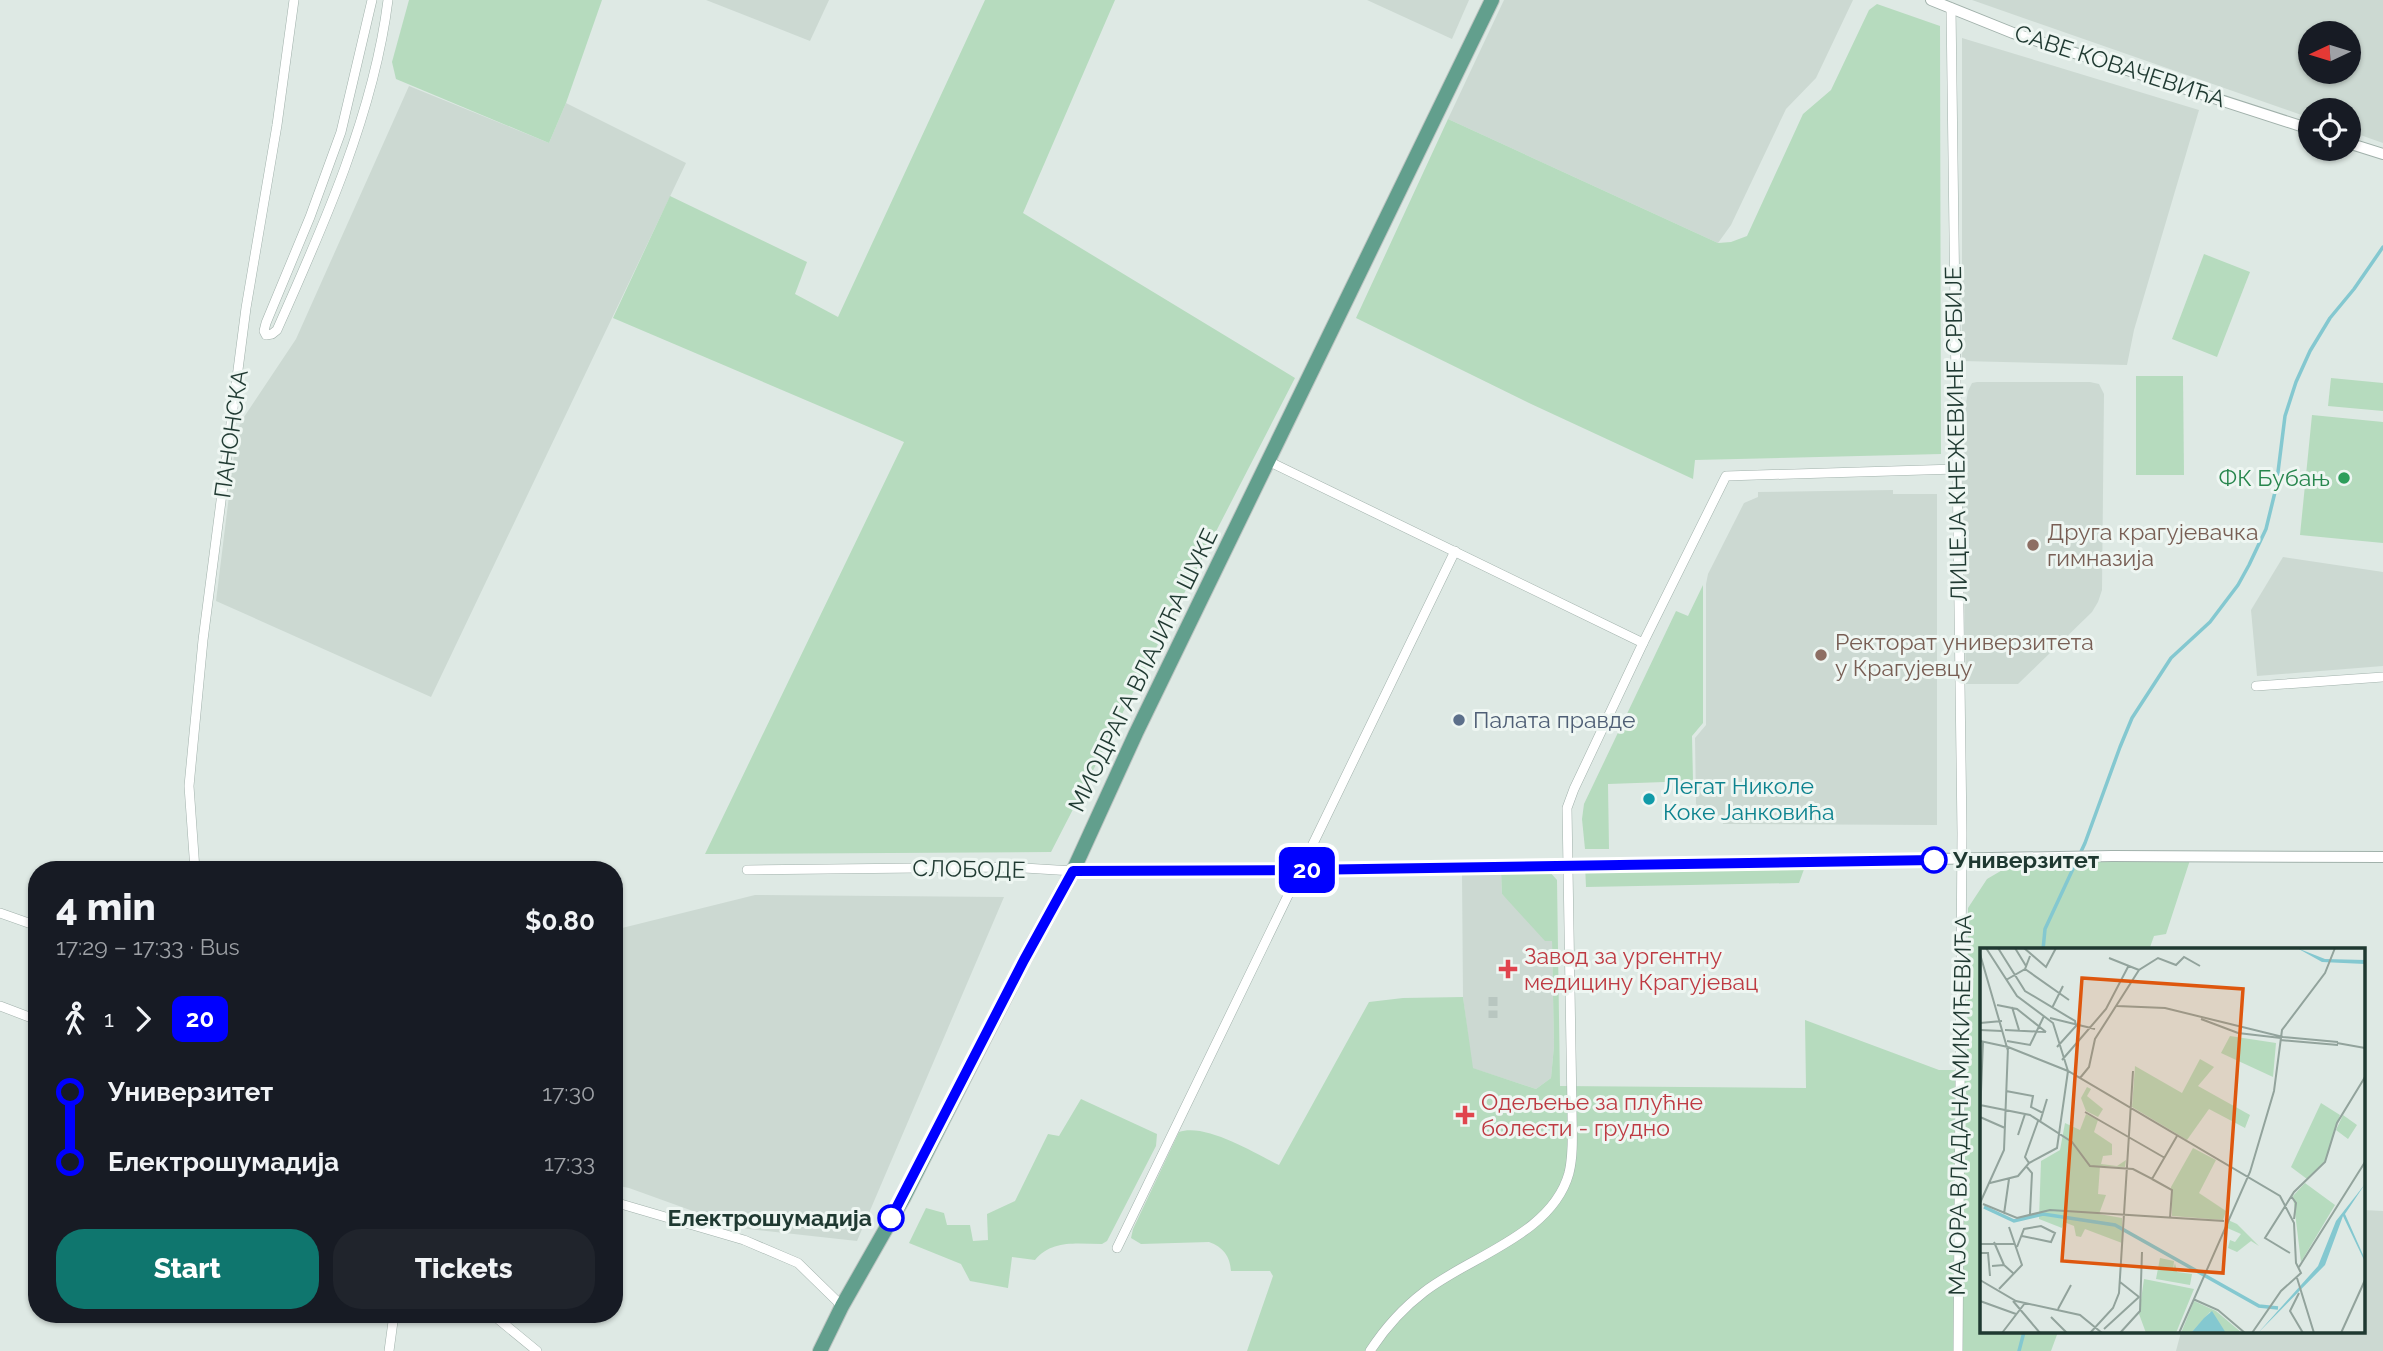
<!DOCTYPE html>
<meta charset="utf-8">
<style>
body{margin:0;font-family:Raleway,sans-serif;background:#20242c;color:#f1f3f6;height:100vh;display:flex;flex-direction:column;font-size:26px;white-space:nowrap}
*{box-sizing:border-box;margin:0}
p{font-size:23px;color:#9ea1a6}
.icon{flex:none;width:38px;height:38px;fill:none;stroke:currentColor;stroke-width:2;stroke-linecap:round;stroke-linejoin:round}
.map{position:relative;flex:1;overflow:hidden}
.side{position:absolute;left:28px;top:861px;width:595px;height:462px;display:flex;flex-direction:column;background:#171b24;border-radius:28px;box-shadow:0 2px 5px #0004}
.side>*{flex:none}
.badge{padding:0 14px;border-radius:10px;font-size:24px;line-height:46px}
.needle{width:46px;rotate:266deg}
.buttons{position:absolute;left:2298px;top:21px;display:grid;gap:14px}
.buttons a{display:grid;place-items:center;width:63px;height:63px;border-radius:50%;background:#171b24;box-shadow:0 2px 5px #0004;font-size:35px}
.map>.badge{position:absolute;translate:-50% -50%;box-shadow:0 0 0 4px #fff}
.legs{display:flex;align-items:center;gap:10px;height:77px;padding:0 28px;font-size:23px}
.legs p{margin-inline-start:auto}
.overview{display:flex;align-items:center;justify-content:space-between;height:119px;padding:0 28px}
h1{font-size:38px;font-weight:800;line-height:52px}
.button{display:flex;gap:14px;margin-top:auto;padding:14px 28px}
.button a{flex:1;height:80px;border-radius:28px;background:#0f766e;color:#fff;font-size:28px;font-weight:800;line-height:80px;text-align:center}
.button a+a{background:#20242c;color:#f1f3f6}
ul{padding:0 28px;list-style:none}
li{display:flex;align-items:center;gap:24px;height:70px;font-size:26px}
li i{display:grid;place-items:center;width:10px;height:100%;margin:0 9px;background:currentColor}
li i::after{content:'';width:18px;height:18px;margin:-9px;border:5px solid;border-radius:50%;background:#171b24}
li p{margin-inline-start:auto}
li:first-child i{background:linear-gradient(#0000 50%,currentColor 0)}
li:last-child i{background:linear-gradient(currentColor 50%,#0000 0)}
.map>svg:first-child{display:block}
.built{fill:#ccd9d2;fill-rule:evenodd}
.green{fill:#b6dbbe}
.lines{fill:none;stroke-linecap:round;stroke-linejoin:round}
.stream{stroke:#84c8d0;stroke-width:3.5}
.minor-tunnel{stroke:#b8c6c0;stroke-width:9;stroke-dasharray:9 4.5;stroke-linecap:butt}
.minor-casing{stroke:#a1b1ab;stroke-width:10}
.tertiary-casing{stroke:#a1b1ab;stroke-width:12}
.primary-casing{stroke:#bcc4c1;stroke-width:16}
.minor{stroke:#fff;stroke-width:9}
.tertiary{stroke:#fff;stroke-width:10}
.primary{stroke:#629f8d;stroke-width:14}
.line-1-casing{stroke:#fff;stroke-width:16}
.line-1{stroke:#00f;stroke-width:10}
.leisure-dot{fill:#2e9e5b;stroke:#eef6f2;stroke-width:2.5}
.education-dot{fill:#8d6e63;stroke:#eef6f2;stroke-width:2.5}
.service-dot{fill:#5c6f8a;stroke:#eef6f2;stroke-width:2.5}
.culture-dot{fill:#0f9aa8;stroke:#eef6f2;stroke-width:2.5}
.stop-1-dot{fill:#fff;stroke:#00f;stroke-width:3.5}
.health-dot{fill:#e0444e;stroke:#eef6f2;stroke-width:2.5}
.labels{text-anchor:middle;stroke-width:6;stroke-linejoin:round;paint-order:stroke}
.street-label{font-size:23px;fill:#1f3931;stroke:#eef6f2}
.leisure-label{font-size:23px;fill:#27864d;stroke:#eef6f2;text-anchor:end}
.education-label{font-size:23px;fill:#785e54;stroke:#eef6f2;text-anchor:start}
.service-label{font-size:23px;fill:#4e5e75;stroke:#eef6f2;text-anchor:start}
.culture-label{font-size:23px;fill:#0d838f;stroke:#eef6f2;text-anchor:start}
.stop-label{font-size:23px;font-weight:bold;fill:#1f3931;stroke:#eef6f2;text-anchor:start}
.health-label{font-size:23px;fill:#be3a42;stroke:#eef6f2;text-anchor:start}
.inset-river{fill:none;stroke:#84c8d0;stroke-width:3.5}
.inset-road{fill:none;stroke:#92a39c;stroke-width:2}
.view{fill:#de570e;fill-opacity:0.15;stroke:#de570e;stroke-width:3.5}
.inset-edge{fill:none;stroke:#1f3931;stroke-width:3.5}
</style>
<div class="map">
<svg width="2383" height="1351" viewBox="0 0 2383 1351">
<rect width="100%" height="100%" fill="#dee9e4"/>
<!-- built -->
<g class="built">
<polygon points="706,0 829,0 810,41"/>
<polygon points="1367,0 1469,0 1452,39"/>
<polygon points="1504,0 1853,0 1816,78 1786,109 1731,225 1718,243 1448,119"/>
<path d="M1972,0H2383V143L2349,131L2348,110H2310V118ZM2310,33H2348V72H2310Z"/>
<polygon points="1962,38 2199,110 2134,330 2127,365 1962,361"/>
<polygon points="409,86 549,143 566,103 686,163 431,697 216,601 237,431 242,420 296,339"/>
<polygon points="1977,382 2090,382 2099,384 2104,394 2102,590 2098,602 2092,612 2018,684 1966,684 1962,500 1966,403 1968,391 1972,383"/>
<polygon points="1893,490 1893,494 1937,494 1937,825 1723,824 1722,816 1706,815 1696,804 1695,738 1706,725 1706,584 1708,574 1744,503 1758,497 1758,492"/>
<polygon points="2283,557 2383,572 2383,666 2257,676 2251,610"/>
<polygon points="1501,872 1502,894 1552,940 1554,1046 1551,1078 1536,1089 1472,1068 1463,997 1462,873"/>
<polygon points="755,895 1004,897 857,1241 740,1228 629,1188 614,1185 614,930"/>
<polygon points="2364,1210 2383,1211 2383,1351 2176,1351 2181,1332 2364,1332"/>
</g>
<!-- green -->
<g class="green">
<polygon points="409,0 602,0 566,103 549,143 396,79 392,62"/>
<polygon points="985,0 1115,0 1023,213 1295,378 1051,852 705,854 904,442 613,318 670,196 807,262 795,294 838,317"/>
<polygon points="1877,4 1940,26 1941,454 1695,460 1693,479 1529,403 1356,318 1448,119 1718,243 1731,242 1747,236 1803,114 1831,90 1869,10"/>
<polygon points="2204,254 2250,272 2217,357 2172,339"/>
<polygon points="2136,376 2183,376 2184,475 2136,475"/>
<polygon points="2331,378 2383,383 2383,411 2328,406"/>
<polygon points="2312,415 2383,422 2383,543 2300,535"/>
<polygon points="1703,585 1703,723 1692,736 1693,781 1608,784 1609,849 1585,849 1582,819 1584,804 1676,611 1688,616"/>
<path d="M2072,857H2191L2166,934L2154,936L2149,950H1982V1332H2058L2051,1351H1247L1273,1276L1270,1271H1231C1230,1256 1223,1247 1209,1242L1141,1244L1131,1238L1133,1229L1179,1132C1206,1123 1254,1153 1279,1165L1369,1002L1403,998L1463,997L1473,1068L1536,1089L1551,1078L1554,1046L1552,941H1545L1502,894L1501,872L1549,871L1557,880L1560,1086L1806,1088L1805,1020L1939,1070H1967L1968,908L1987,879L2011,865Z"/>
<polygon points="1807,861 1799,883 1586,887 1585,865"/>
<path d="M1081,1099L1157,1134L1156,1146L1107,1241L1102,1244C1078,1244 1052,1239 1035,1260L1012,1257L1008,1288L970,1281L961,1264L909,1243L926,1208L944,1213L947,1225H970L973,1241L988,1240L987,1214L1015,1201L1048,1134L1059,1136Z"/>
</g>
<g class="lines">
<!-- stream -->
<g class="stream">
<polyline points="2043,950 2045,929 2085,843 2120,747 2132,718 2171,658 2210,622 2238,585 2249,565 2266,529 2276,488 2285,416 2296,382 2310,351 2330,318 2354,289 2383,247"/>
<polyline points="2019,1351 2024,1332"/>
</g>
<!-- minor-tunnel -->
<polyline class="minor-tunnel" points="1493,997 1493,1018"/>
<!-- minor casing -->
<g class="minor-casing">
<g id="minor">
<path d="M372,0L341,132L310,217L266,323L264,331L266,335L272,334L277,330C323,227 374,113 388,0"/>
<polyline points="1951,8 1962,833 1958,1351"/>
<path d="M1268,461L1643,643L1574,789L1567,808L1572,1109C1572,1130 1574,1153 1569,1173C1552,1235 1470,1256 1424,1292C1403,1308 1385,1328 1370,1351"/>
<polyline points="1643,643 1726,476 1956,469"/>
<polyline points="2256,686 2383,677"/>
<polyline points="195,870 189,786 203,640 246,308 277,125 294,0"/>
<polyline points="747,870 1008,867 1073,871"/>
<polyline points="0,913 37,926"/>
<polyline points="0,1006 37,1020"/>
<polyline points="614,1202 744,1240 798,1263 842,1306"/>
<polyline points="1117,1248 1455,551"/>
<polyline points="492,1314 537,1351"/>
<polyline points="389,1351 394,1314"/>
</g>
</g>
<!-- tertiary casing -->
<g class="tertiary-casing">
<g id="tertiary">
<polyline points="1931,0 2013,33 2310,129"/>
<polyline points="2348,143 2383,154"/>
<polyline points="1073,871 1301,870 2112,856 2383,857"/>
</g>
</g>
<!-- primary casing -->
<g class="primary-casing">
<polyline id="primary" points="820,1351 842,1306 904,1197 1024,960 1073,871 1136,733 1492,0"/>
</g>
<!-- minor -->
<use href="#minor" class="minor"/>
<!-- tertiary -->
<use href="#tertiary" class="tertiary"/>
<!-- primary -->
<use href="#primary" class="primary"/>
</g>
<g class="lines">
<!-- line-1 casing -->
<g class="line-1-casing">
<polyline id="line-1" points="891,1218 1024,960 1073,871 1301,870 1934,860"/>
</g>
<!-- line-1 -->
<use href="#line-1" class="line-1"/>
</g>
<!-- markers -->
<circle class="leisure-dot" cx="2344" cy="478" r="7"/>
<g class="education-dot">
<circle cx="2033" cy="545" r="7"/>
<circle cx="1821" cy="655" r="7"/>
</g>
<circle class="service-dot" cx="1459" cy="720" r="7"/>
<circle class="culture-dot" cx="1649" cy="799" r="7"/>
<g class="stop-1-dot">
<circle cx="1934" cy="860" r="12"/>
<circle cx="891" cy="1218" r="12"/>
</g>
<g class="health-dot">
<path d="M1504.5 958.5h7v7h7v7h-7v7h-7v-7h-7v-7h7z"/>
<path d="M1461.5 1104.5h7v7h7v7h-7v7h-7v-7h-7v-7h7z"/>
</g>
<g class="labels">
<!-- street labels -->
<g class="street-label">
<text transform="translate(2120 66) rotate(18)" y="8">САВЕ КОВАЧЕВИЋА</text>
<text transform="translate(231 434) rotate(-82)" y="8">ПАНОНСКА</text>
<text transform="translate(1956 434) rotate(-91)" y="8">ЛИЦЕЈА КНЕЖЕВИНЕ СРБИЈЕ</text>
<text transform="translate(1143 670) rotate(-64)" y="8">МИОДРАГА ВЛАЈИЋА ШУКЕ</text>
<text transform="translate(969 869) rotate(1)" y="8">СЛОБОДЕ</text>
<text transform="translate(1960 1105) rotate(-89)" y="8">МАЈОРА ВЛАДАНА МИКИЋЕВИЋА</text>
</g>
<!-- leisure labels -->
<g class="leisure-label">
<text x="2330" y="486">ФК Бубањ</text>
</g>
<!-- education labels -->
<g class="education-label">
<text x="2047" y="540">Друга крагујевачка<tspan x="2047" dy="26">гимназија</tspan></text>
<text x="1835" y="650">Ректорат универзитета<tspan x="1835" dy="26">у Крагујевцу</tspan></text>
</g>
<!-- service labels -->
<g class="service-label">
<text x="1473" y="728">Палата правде</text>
</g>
<!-- culture labels -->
<g class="culture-label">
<text x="1663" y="794">Легат Николе<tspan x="1663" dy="26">Коке Јанковића</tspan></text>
</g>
<!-- stop labels -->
<g class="stop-label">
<text x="1953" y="868">Универзитет</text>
<text x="872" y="1226" text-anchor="end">Електрошумадија</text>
</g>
<!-- health labels -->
<g class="health-label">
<text x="1524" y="964">Завод за ургентну<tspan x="1524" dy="26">медицину Крагујевац</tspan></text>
<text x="1481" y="1110">Одељење за плућне<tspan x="1481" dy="26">болести - грудно</tspan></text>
</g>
</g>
<!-- overview -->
<g transform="translate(1980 948)">
<rect width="385" height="385" fill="#dee9e4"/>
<path d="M250,88L296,95L293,129L241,105ZM220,111L234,119L218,138L270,167L265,180L229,161L207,192L152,159L155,118L202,145ZM107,139L111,141L107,148L123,161L118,169L106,163L101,150ZM341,155L360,167L345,213L327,231L311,219ZM106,166L118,172L114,184L132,196V207L123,208L121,216L137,218L146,212L145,219L120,218L118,246L126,247L119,266L142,270V295L105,281L101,289L96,288L94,278L84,274L82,280L59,271L61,213L80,202L85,175L100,182ZM363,167L377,177L368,191L356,182ZM213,200L236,212L219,245L246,263L243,272L192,268L191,239ZM325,235L355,257L321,314L313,248ZM248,272L257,276L279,298L271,293L257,304L248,300L250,292L255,294L261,286L245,279ZM180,310L194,313L193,323L195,315L197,324L212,326L210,337L176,331ZM164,331L214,341L196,385H166L159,366ZM214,353L236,363L262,385L245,384L230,364L211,385H201Z" fill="#b6dbbe"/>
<path d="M317,0L345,11L385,12V16L342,14ZM385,236L365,266L384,309L385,314L363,268L345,317L278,385L338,318L356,273ZM232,363L246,385H211L224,370Z" fill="#84c8d0"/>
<path class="inset-river" d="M4,259L34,273L63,266L135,277L279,358L298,360"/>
<path class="inset-road" d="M6,0L37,48L73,75L88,123L77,200L49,215L38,228L10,235M18,0L45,43L95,73L96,78L77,99M35,0L46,18M44,0L66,19L76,0M0,6L28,103M129,10L159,22M45,21L89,52M26,32L45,21L50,8M17,57L37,61L66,84M137,58L185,60L303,89L358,94M32,59L39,82M72,60L83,38M70,70L115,81M221,71L258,85L301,90M0,75L22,73M0,82L22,83M25,82L66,84M300,92L358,97M0,93L28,99M27,93L50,97L64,68M357,95L385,100M28,99L88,123L300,248L314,275L316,315L321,325L301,343L272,385M82,112L126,61L149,17M100,130L109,119L115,91L159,22L178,10L196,17L204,9L220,18M26,143L53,148L51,159L63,165M0,157L50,167L92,194L110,218L153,221L172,231L197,188M105,164L185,210M0,169L3,93M0,169L25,180M60,174L67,151M38,187L45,166M49,215L45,209L58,173M46,218L52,225L50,266M172,231L192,242L190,270M311,248L316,255L314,271M0,255L24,202L28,99M3,256L37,270L70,262L244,273M24,266L29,231M14,294L24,317M0,296H34M37,299L44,281L61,278L75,285L71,294L42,288M0,305H8L10,328M310,305L285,290L314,244L345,214L357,175L385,129M12,318L24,317L33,325M319,319L385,214M317,330L334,385M0,332L36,353L100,367L122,385M140,334L159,349M19,341L42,317L29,279M319,345L310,363L323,385M213,351L238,362L265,385M0,353L36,366M33,353L60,385M78,361L91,337M71,369L87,385M124,381L159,349M22,385L45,355M110,385L133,360L139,345L153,123M140,385L160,363L162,304M199,385L270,224L294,143L302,82L345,25L355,0M361,385L385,332"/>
<path class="view" d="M102,30L263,41L243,325L82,313Z"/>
<rect width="385" height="385" class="inset-edge"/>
</g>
</svg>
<div class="buttons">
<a><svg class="needle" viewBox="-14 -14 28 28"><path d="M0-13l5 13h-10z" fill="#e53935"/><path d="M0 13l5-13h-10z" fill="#9ea1a6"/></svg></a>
<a><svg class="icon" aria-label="locate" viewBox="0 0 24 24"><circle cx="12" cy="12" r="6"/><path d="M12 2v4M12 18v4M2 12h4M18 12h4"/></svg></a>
</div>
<b class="badge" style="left:1307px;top:870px;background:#00f;color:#fff">20</b>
<section class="side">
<div class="overview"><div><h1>4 min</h1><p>17:29 – 17:33 · Bus</p></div><b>$0.80</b></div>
<div class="legs"><svg class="icon" aria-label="walk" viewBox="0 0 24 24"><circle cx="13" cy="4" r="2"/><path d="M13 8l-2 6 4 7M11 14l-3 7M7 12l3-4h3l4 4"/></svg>1<svg class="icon" aria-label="forward" viewBox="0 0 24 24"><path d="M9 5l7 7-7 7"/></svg><b class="badge" style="background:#00f;color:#fff">20</b></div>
<ul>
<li><i style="color:#00f"></i><b>Универзитет</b><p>17:30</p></li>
<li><i style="color:#00f"></i><b>Електрошумадија</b><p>17:33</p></li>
</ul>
<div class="button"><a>Start</a><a>Tickets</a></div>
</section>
</div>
